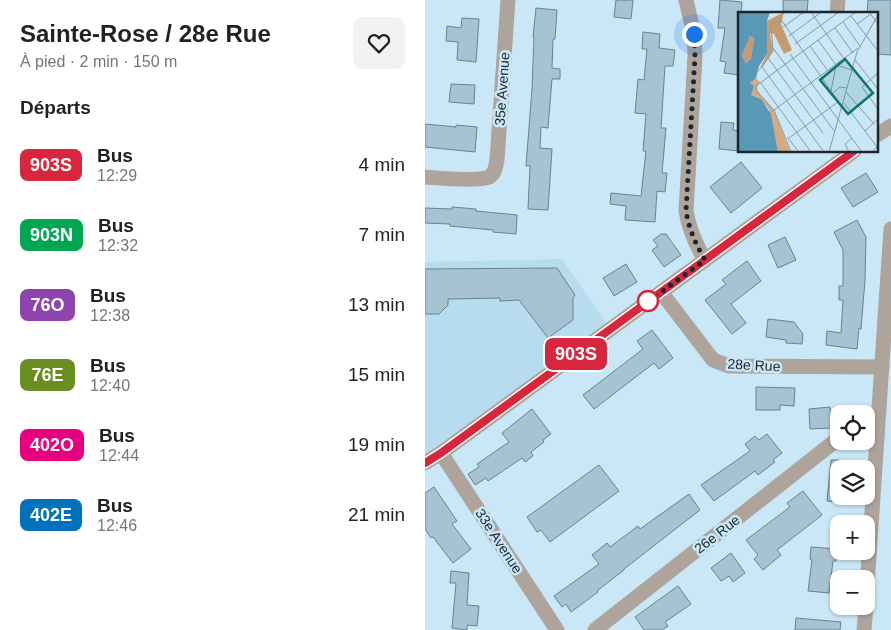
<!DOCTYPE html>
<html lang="fr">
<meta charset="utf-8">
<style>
body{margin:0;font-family:Helvetica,sans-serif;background:#f2f2f2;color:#222;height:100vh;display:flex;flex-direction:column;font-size:19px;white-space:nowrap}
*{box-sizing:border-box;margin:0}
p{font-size:16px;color:#767676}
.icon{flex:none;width:28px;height:28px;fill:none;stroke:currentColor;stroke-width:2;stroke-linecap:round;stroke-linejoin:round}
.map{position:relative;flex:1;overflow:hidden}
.details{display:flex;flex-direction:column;background:#fff;width:425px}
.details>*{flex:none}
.badge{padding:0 10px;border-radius:8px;font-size:18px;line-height:32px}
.buttons{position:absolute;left:405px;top:405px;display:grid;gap:10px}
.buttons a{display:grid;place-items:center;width:45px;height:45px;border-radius:10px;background:#fff;box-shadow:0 1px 4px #0004;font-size:25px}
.you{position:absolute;width:25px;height:25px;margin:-12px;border:4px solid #fff;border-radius:50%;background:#1a73e8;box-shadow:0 0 0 8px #1a73e833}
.map>.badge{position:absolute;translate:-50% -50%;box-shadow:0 0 0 2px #fff}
h2{padding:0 20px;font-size:19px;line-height:45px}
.round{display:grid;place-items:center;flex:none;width:52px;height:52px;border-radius:10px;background:#f2f2f2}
.summary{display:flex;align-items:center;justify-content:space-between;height:85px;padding:0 20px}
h1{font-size:24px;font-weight:800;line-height:38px}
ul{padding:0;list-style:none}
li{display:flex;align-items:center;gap:15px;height:70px;padding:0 20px}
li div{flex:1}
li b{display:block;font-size:19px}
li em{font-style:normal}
li .badge{min-width:55px;font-weight:700;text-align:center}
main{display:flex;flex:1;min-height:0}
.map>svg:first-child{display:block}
.built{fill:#b7dcf0}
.building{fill:#a7c3d2;stroke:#678290}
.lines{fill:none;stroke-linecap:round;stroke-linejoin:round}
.minor{stroke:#aea49c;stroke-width:15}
.line-casing{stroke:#fff;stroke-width:11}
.line{stroke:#d7263d;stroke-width:8}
.walk{stroke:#1c272d;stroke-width:5;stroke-dasharray:0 9}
.stop-dot{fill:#fff;stroke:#d7263d;stroke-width:2.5}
.labels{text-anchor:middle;stroke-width:5;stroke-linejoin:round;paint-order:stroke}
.street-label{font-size:14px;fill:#1c272d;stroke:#cae7f7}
.inset-road{fill:none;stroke:#849aa6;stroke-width:1}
.view{fill:#0f766e;fill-opacity:0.15;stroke:#0f766e;stroke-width:2.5}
.inset-edge{fill:none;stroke:#1c272d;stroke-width:2.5}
</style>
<main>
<section class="details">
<div class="summary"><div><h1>Sainte-Rose / 28e Rue</h1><p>À pied · 2 min · 150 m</p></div><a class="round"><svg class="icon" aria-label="heart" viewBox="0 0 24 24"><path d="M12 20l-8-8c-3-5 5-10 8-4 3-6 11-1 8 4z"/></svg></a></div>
<h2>Départs</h2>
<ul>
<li><span class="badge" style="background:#d7263d;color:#fff">903S</span><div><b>Bus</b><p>12:29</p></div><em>4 min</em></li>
<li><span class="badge" style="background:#00a651;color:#fff">903N</span><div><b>Bus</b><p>12:32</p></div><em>7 min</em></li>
<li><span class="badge" style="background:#8e44ad;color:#fff">76O</span><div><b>Bus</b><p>12:38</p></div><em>13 min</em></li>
<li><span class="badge" style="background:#6b8e23;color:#fff">76E</span><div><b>Bus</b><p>12:40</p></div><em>15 min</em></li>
<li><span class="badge" style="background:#e6007e;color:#fff">402O</span><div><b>Bus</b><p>12:44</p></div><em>19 min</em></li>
<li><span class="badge" style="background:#0072bc;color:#fff">402E</span><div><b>Bus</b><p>12:46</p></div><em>21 min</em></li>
</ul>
</section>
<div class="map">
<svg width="466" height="630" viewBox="0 0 466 630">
<rect width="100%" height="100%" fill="#cae7f7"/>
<!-- built -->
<polygon class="built" points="137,259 186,330 0,461 0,262"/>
<!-- building -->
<g class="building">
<polygon points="191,0 208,0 206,19 189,17"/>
<polygon points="295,0 317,2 316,14 315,14 315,75 299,73 301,62 295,61 300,28 293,28"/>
<polygon points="358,0 383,0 382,13 358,11"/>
<polygon points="443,0 466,0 466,55 452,54 452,14 442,14"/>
<polygon points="111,8 132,10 130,39 128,39 127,68 135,69 135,79 127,79 123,128 116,127 115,148 127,149 123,210 103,209 105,166 101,166 107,89 109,37 108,37"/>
<polygon points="37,18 54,19 51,62 32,60 33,42 21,41 22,26 36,28"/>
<polygon points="218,32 235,34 234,48 250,50 248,66 240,66 236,128 241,128 237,173 242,173 240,192 232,191 230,222 200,220 201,206 185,204 186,193 216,196 221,151 218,151 221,114 210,113 213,79 219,80 222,49 217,49"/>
<polygon points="26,84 50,85 49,104 24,102"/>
<polygon points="296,122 309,123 308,130 315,131 315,151 294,149"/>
<polygon points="0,124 31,127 31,125 52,127 50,152 0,147"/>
<polygon points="316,162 337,188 306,213 285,187"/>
<polygon points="441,173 453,192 428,207 416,188"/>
<polygon points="27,207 51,209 51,211 92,215 91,234 68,232 68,230 25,226 25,224 0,223 0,208 27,209"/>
<polygon points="432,220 441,237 440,280 436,329 434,328 432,349 401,345 402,331 416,333 418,300 414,300 414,286 418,286 418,250 409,232"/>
<polygon points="236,234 241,234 256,255 239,267 227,250 233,246 228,240"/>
<polygon points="360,237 371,260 353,268 343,245"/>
<polygon points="322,261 336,281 306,304 321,323 307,334 280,300 301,284 297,280"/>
<polygon points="201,264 212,282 189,296 178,278"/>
<polygon points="132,268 150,295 148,298 148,320 123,338 94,300 75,301 75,298 23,299 23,305 14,314 0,314 0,269"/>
<polygon points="343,319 369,322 378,334 377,344 361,343 361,340 341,337"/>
<polygon points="227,330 248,358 234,369 229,363 169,409 158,395 218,349 212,341"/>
<polygon points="331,387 370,388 369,406 355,405 355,410 331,410"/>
<polygon points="405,407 406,428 385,429 384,409"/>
<polygon points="107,409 126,434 118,440 119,442 106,452 108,456 100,462 97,458 63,481 61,478 50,485 43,474 54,467 52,464 84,442 77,433"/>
<polygon points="342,434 357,453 348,460 350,462 333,475 330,471 289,501 276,485 325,451 320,444 330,436 334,440"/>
<polygon points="406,460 414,460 414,502 402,501"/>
<polygon points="174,465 194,491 125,542 116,530 112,532 102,517"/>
<polygon points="9,487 32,521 27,524 46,549 28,563 8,537 6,538 0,529 0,493"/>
<polygon points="378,491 397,515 352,550 356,555 338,570 329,559 333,555 321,540 365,507 362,503"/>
<polygon points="264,494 275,510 199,569 199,570 172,591 173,592 146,612 141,604 137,607 129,596 174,564 167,555 182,543 185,547 213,526 215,529"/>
<polygon points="386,547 412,549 411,561 408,561 404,593 383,591 387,560 385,559"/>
<polygon points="306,553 320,573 308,582 304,576 296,581 286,568"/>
<polygon points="26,571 44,573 42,605 54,606 52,626 42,625 42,630 27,628 31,583 25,583"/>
<polygon points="253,586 266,604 240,622 243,626 237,630 219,630 210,617"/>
<polygon points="371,618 416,622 415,630 370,630"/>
</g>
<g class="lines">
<!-- minor -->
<g class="minor">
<path d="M261,0L269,34L270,56L261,211C264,229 271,245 280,260"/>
<polyline points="412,14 413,0"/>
<polyline points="452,135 466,126"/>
<path d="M0,177C13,178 54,182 64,177C70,174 71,166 72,160L83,0"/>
<polyline points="236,292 288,360 304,366 457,367"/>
<polyline points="16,453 132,630"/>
<polyline points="0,463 16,453 429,151"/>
<polyline points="441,601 466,229"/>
<polyline points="170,630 414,438"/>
<polyline points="439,630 441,606"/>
</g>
</g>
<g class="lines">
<!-- line casing -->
<g class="line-casing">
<polyline id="line" points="0,463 16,453 429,151"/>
</g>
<!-- line -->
<use href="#line" class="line"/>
<!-- walk -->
<path class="walk" d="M223,301L220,304L280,260C271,245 264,229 261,211L270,56L269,34"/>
</g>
<!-- markers -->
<circle class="stop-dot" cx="223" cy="301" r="10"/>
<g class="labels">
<!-- street labels -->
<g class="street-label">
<text transform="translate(77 89) rotate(-86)" y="5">35e Avenue</text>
<text transform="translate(329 365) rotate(3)" y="5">28e Rue</text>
<text transform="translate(292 534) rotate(-38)" y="5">26e Rue</text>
<text transform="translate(74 541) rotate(57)" y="5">33e Avenue</text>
</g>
</g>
<!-- overview -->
<g transform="translate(313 12)">
<rect width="140" height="140" fill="#cae7f7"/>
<path d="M18,66L22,70L18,77L36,98L52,140H40L31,97L21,86L13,83L12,70Z" fill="#d6aa81"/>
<path d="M46,0L43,12L54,38L46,42L36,22L32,21L35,39L19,62L29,42V9ZM12,24L16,26L13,47L8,51L4,44Z" fill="#c79a6f"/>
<path d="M0,0H32L29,9V42L21,54L18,66L12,71L16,74L13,83L23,87L33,102L40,140H0ZM12,24L16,26L13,47L8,51L4,44Z" fill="#5a98b7" fill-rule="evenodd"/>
<path class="inset-road" d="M73,0L106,47M131,0L140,12M113,4L140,39M44,9L33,12L35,39L24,55L86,140M44,9L105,96M105,10L122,34M119,12L133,2M45,15L66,0M97,16L115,41M51,24L82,1M80,28L98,53L114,58M57,32L101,0M72,34L90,59M35,36L97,120M52,42L124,140M30,46L85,121M117,48L140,77M140,61L124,75L140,97M22,70L73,140M93,79L98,54M108,80L136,112M94,82L102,75L109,76M106,91L139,135L134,140M36,98L120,36M127,119L140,107M49,125L61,140M51,126L100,90M53,140L36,98L19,80L18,74L118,0M91,140L119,40L140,3M111,140L107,132L114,126"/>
<path class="view" d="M107,47L135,81L110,102L82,68Z"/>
<rect width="140" height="140" class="inset-edge"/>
</g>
</svg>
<div class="buttons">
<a><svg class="icon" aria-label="locate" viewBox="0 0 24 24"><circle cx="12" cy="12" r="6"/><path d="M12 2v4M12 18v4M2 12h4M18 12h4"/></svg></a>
<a><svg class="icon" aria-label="layers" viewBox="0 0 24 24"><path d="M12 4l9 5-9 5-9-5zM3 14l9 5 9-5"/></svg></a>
<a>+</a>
<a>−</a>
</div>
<div class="you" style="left:269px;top:34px"></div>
<b class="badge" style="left:151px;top:354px;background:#d7263d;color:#fff">903S</b>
</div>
</main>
